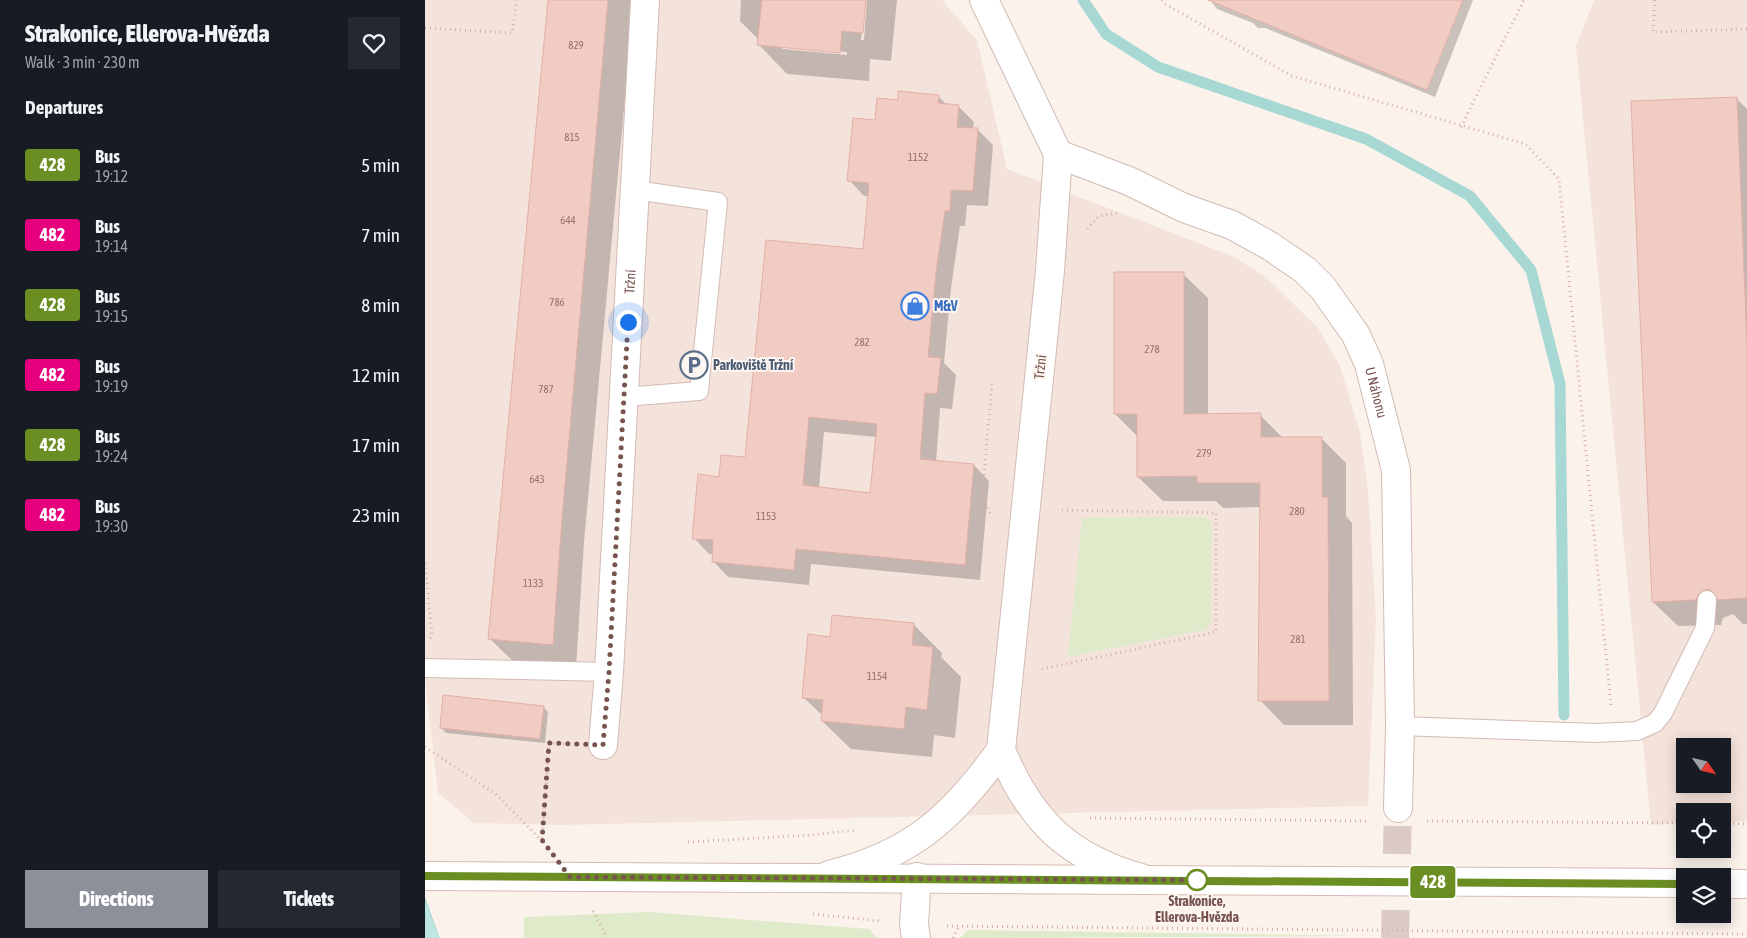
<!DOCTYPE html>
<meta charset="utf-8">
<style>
body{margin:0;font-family:"Asap Condensed",sans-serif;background:#242831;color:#f1f3f6;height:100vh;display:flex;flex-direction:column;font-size:19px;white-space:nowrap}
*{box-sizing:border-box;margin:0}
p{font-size:16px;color:#9ea1a6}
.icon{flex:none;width:28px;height:28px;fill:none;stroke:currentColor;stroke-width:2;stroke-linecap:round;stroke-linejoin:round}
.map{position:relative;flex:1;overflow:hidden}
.sheet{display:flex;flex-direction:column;background:#171b24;width:425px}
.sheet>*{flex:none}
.badge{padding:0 10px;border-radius:4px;font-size:18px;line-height:32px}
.needle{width:32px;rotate:124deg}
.fabs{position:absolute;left:1251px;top:738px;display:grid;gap:10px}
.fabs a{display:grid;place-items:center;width:55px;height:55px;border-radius:0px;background:#171b24;box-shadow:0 2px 12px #0003;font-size:25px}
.you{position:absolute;width:25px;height:25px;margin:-12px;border:4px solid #fff;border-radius:50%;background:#1a73e8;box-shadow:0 0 0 8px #1a73e833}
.map>.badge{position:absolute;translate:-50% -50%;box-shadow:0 0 0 2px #fff}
h2{padding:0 25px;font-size:19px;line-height:45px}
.round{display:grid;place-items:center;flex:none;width:52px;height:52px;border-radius:0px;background:#242831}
.summary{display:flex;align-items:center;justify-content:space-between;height:85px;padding:0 25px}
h1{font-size:24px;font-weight:800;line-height:38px}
.primary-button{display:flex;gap:10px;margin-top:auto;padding:10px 25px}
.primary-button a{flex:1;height:58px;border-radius:0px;background:#8c9099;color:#fff;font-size:20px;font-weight:800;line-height:58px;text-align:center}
.primary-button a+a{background:#242831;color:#f1f3f6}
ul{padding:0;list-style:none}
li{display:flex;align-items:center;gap:15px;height:70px;padding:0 25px}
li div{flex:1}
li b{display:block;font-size:19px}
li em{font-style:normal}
li .badge{min-width:55px;font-weight:700;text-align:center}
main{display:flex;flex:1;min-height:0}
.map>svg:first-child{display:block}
.residential{fill:#f4e3db;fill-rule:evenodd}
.green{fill:#deeaca}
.water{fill:#c0e6e3;stroke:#a7d8d4}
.shadow{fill:#0003;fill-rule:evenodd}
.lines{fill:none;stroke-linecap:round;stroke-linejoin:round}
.stream{stroke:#a7d8d4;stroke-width:11}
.building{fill:#f1ccc5;stroke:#e3afa5;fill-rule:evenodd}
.street-tunnel{stroke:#dbcac5;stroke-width:28;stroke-dasharray:28 14;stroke-linecap:butt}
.lane-casing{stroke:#d2bbb4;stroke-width:20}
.street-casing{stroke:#d2bbb4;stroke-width:30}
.secondary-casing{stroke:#d6bbb4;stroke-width:30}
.path{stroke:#d7afa7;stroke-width:3;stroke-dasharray:1 4;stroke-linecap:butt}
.lane{stroke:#fff;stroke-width:18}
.street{stroke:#fff;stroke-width:28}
.secondary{stroke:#fff;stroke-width:28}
.line-casing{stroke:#fff;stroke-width:11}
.line{stroke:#6b8e23;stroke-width:8}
.walk{stroke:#78544f;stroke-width:5;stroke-dasharray:0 9}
.stop-dot{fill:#fff;stroke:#6b8e23;stroke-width:2.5}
.labels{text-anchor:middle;stroke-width:4;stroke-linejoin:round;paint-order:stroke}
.number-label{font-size:11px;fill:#96726c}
.street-label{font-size:14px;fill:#78544f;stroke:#fef7f3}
.shop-label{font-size:14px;font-weight:bold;fill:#366cbe;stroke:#fef7f3;text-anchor:start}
.service-label{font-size:14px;font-weight:bold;fill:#4e5e75;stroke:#fef7f3;text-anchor:start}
.stop-label{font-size:14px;font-weight:bold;fill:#78544f;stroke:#fef7f3}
</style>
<main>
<section class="sheet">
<div class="summary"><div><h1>Strakonice, Ellerova-Hvězda</h1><p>Walk · 3 min · 230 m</p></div><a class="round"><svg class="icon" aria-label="heart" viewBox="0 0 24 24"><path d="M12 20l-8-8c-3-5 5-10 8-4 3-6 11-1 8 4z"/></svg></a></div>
<h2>Departures</h2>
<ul>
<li><span class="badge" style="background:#6b8e23;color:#fff">428</span><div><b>Bus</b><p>19:12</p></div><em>5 min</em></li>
<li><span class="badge" style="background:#e6007e;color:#fff">482</span><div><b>Bus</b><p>19:14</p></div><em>7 min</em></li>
<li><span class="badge" style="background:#6b8e23;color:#fff">428</span><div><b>Bus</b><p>19:15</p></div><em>8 min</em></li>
<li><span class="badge" style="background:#e6007e;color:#fff">482</span><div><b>Bus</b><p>19:19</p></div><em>12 min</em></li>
<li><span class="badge" style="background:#6b8e23;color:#fff">428</span><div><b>Bus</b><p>19:24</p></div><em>17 min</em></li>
<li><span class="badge" style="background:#e6007e;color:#fff">482</span><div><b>Bus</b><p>19:30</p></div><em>23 min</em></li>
</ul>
<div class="primary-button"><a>Directions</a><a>Tickets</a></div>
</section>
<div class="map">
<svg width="1322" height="938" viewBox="0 0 1322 938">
<rect width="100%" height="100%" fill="#fcf2ec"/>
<!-- residential -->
<g class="residential">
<polygon points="0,0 517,0 552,40 582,169 807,256 841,277 893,328 915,366 935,432 943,490 951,618 943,806 138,825 49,823 13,793 0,679"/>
<path d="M1169,0H1322V821L1298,822V811H1260V823L1226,825L1151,46ZM1260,746H1298V784H1260Z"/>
</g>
<!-- green -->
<g class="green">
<polygon points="781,517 787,523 786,623 780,630 643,657 657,518"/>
<polygon points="224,912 444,929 452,938 99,938 99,917"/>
<polygon points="543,930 945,936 535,938"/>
</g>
<!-- water -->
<polygon class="water" points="0,898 14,938 0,938"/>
<!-- shadow -->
<g class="shadow">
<polygon points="125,0 209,0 159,542 151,668 88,661 64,638"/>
<path d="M316,0H440L436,40H439L442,0H472L466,61L445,59L444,81L362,74L334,45V40L315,21ZM355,46L422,52V55L358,49Z"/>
<polygon points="785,0 1048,0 1010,97 840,28 833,28 828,23 792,9"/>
<path d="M513,96L522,105L533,106L549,122L548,129L553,130L568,145L563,206L542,205L540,226H535L526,288L519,363L531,375L527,409L515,408L511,462L549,465L564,481L555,580L386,564L384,585L303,577L288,561V554H284L269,538L296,478L321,459L439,250L444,196H439L424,180L451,121L474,101ZM399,432L452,437L446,494L394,488Z"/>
<polygon points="1311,98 1322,109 1322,624 1318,624 1308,614 1298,618 1296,625 1253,626 1228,602"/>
<polygon points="758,274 783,298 783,415 835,415 858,438 896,438 921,463 921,516 927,523 928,725 859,725 835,700 836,507 798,508 791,501 738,501 713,477 713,437 690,414"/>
<polygon points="488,624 517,653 516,657 536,677 530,738 509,735 507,757 426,749 397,721 398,716 378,697 406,638"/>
<polygon points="118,707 123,712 120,743 21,733 16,728"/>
</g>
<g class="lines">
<!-- stream -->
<polyline class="stream" points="658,0 681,34 733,67 941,139 1045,196 1106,270 1135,384 1139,715"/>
</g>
<!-- building -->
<g class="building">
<polygon points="123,0 183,0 137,519 128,645 63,639"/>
<polygon points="337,0 441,0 438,33 417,31 415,53 332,45"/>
<polygon points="783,0 1038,0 1002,90"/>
<path d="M473,91L514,95L513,103L534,105L532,127L553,128L548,191L526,190L525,211H520L511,272L503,357L516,358L512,394L500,393L495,459L549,464L540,565L371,549L369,570L287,562L288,540L267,539L273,474L294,477L296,455L320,457L341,240L438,249L444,183L422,181L428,118L450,120L452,98L473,100ZM384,417L452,424L445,493L378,485Z"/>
<polygon points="1312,97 1322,344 1322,598 1292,600 1288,592 1282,589 1274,594 1271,600 1227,602 1206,101"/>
<polygon points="689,272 759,272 759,414 836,413 836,437 897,437 897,497 903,497 904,701 833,701 835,483 772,483 772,476 712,477 712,414 689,414"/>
<polygon points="407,615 489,623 487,645 508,647 502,710 481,707 479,729 396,721 398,700 377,698 383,634 405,637"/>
<polygon points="18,695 119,706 115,739 15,728"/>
</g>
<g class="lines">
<!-- street-tunnel -->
<polyline class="street-tunnel" points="970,938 973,808"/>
<!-- lane casing -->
<g class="lane-casing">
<g id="lane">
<polyline points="199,397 274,391 293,202 210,190"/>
<polyline points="0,668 184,672"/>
<polyline points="975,726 1172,733 1212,731 1230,723 1238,713 1280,628 1282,600"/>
</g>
</g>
<!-- street casing -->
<g class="street-casing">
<g id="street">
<path d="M559,0L633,154L625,271L576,750C605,820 642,857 716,878"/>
<path id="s1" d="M633,154L704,181L759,208L807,225L845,246L880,270L898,288L931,335L944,364L971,470L975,726L973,808"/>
<path id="s2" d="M178,745L184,672L220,0"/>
<path d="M404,875C486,855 527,818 576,750"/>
<polyline points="491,938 489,924 492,877"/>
</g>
</g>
<!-- secondary casing -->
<g class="secondary-casing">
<g id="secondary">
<polyline points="0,876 1260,883"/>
<polyline points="1298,884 1322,884"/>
</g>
</g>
<!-- path -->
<g class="path">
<polyline points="737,0 740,4 867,76 1100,144 1134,179 1186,706"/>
<polyline points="1230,0 1228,32 1322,29"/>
<polyline points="0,28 87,33 92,0"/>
<polyline points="1036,127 1099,0"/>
<polyline points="662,229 674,216 692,213"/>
<polyline points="565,513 557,497 567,384"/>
<polyline points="0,563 7,634 5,639"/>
<polyline points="617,669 791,632 791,513 633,510"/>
<polyline points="0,747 72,795 116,840"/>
<polyline points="665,818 944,821"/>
<polyline points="1002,821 1260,823"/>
<polyline points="1298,823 1322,824"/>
<polyline points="263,842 386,835 431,830"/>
<polyline points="119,843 117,840 124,743 145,744"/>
<polyline points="168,911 182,938"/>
<polyline points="388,914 456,921"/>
<polyline points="522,926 1322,934"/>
<polyline points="528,938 534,926"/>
</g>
<!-- lane -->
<use href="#lane" class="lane"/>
<!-- street -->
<use href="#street" class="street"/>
<!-- secondary -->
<use href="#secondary" class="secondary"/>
</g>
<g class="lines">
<!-- line casing -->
<g class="line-casing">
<polyline id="line" points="0,876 1260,884"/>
</g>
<!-- line -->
<use href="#line" class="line"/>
<!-- walk -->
<polyline class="walk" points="203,322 184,672 178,745 124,743 117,840 145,877 781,880 772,880"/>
</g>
<!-- icons -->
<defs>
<g id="shop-ring" transform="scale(1.4375)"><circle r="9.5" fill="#fef7f3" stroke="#3f7fe0" stroke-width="1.5"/><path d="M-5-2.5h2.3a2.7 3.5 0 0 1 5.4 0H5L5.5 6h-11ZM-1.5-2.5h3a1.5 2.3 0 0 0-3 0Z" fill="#3f7fe0"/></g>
<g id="parking-ring" transform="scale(1.4375)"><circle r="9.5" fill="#fef7f3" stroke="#5c6f8a" stroke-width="1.5"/><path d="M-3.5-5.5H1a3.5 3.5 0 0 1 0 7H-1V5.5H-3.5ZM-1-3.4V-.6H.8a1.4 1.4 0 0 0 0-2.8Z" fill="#5c6f8a"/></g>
</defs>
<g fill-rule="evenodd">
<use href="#shop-ring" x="490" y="306"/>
<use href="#parking-ring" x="269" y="365"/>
</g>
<!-- markers -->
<circle class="stop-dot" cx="772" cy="880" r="10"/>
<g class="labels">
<!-- number labels -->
<g class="number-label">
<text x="151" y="49">829</text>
<text x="147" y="141">815</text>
<text x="493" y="161">1152</text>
<text x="143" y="224">644</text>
<text x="132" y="306">786</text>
<text x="437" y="346">282</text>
<text x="727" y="353">278</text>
<text x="121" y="393">787</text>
<text x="779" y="457">279</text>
<text x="112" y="483">643</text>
<text x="872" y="515">280</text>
<text x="341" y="520">1153</text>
<text x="108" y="587">1133</text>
<text x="873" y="643">281</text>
<text x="452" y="680">1154</text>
</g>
<!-- street labels -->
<g class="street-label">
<text dy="5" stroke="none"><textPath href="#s2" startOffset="464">Tržní</textPath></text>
<text transform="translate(615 367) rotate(-84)" y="5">Tržní</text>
<text dy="5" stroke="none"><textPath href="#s1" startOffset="418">U Náhonu</textPath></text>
</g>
<!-- shop labels -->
<g class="shop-label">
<text x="509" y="311">M&amp;V</text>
</g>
<!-- service labels -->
<g class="service-label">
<text x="288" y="370">Parkoviště Tržní</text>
</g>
<!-- stop labels -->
<g class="stop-label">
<text x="772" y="906">Strakonice,<tspan x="772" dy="16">Ellerova-Hvězda</tspan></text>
</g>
</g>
</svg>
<div class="fabs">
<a><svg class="needle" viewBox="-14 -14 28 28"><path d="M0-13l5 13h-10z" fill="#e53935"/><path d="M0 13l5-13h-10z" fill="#9ea1a6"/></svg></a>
<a><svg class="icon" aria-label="locate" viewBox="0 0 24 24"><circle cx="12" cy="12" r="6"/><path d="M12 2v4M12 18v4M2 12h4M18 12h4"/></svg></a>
<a><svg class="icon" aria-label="layers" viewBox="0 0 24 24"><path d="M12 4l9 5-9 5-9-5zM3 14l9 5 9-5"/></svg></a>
</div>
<div class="you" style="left:203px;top:322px"></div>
<b class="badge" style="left:1008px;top:882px;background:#6b8e23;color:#fff">428</b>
</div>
</main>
